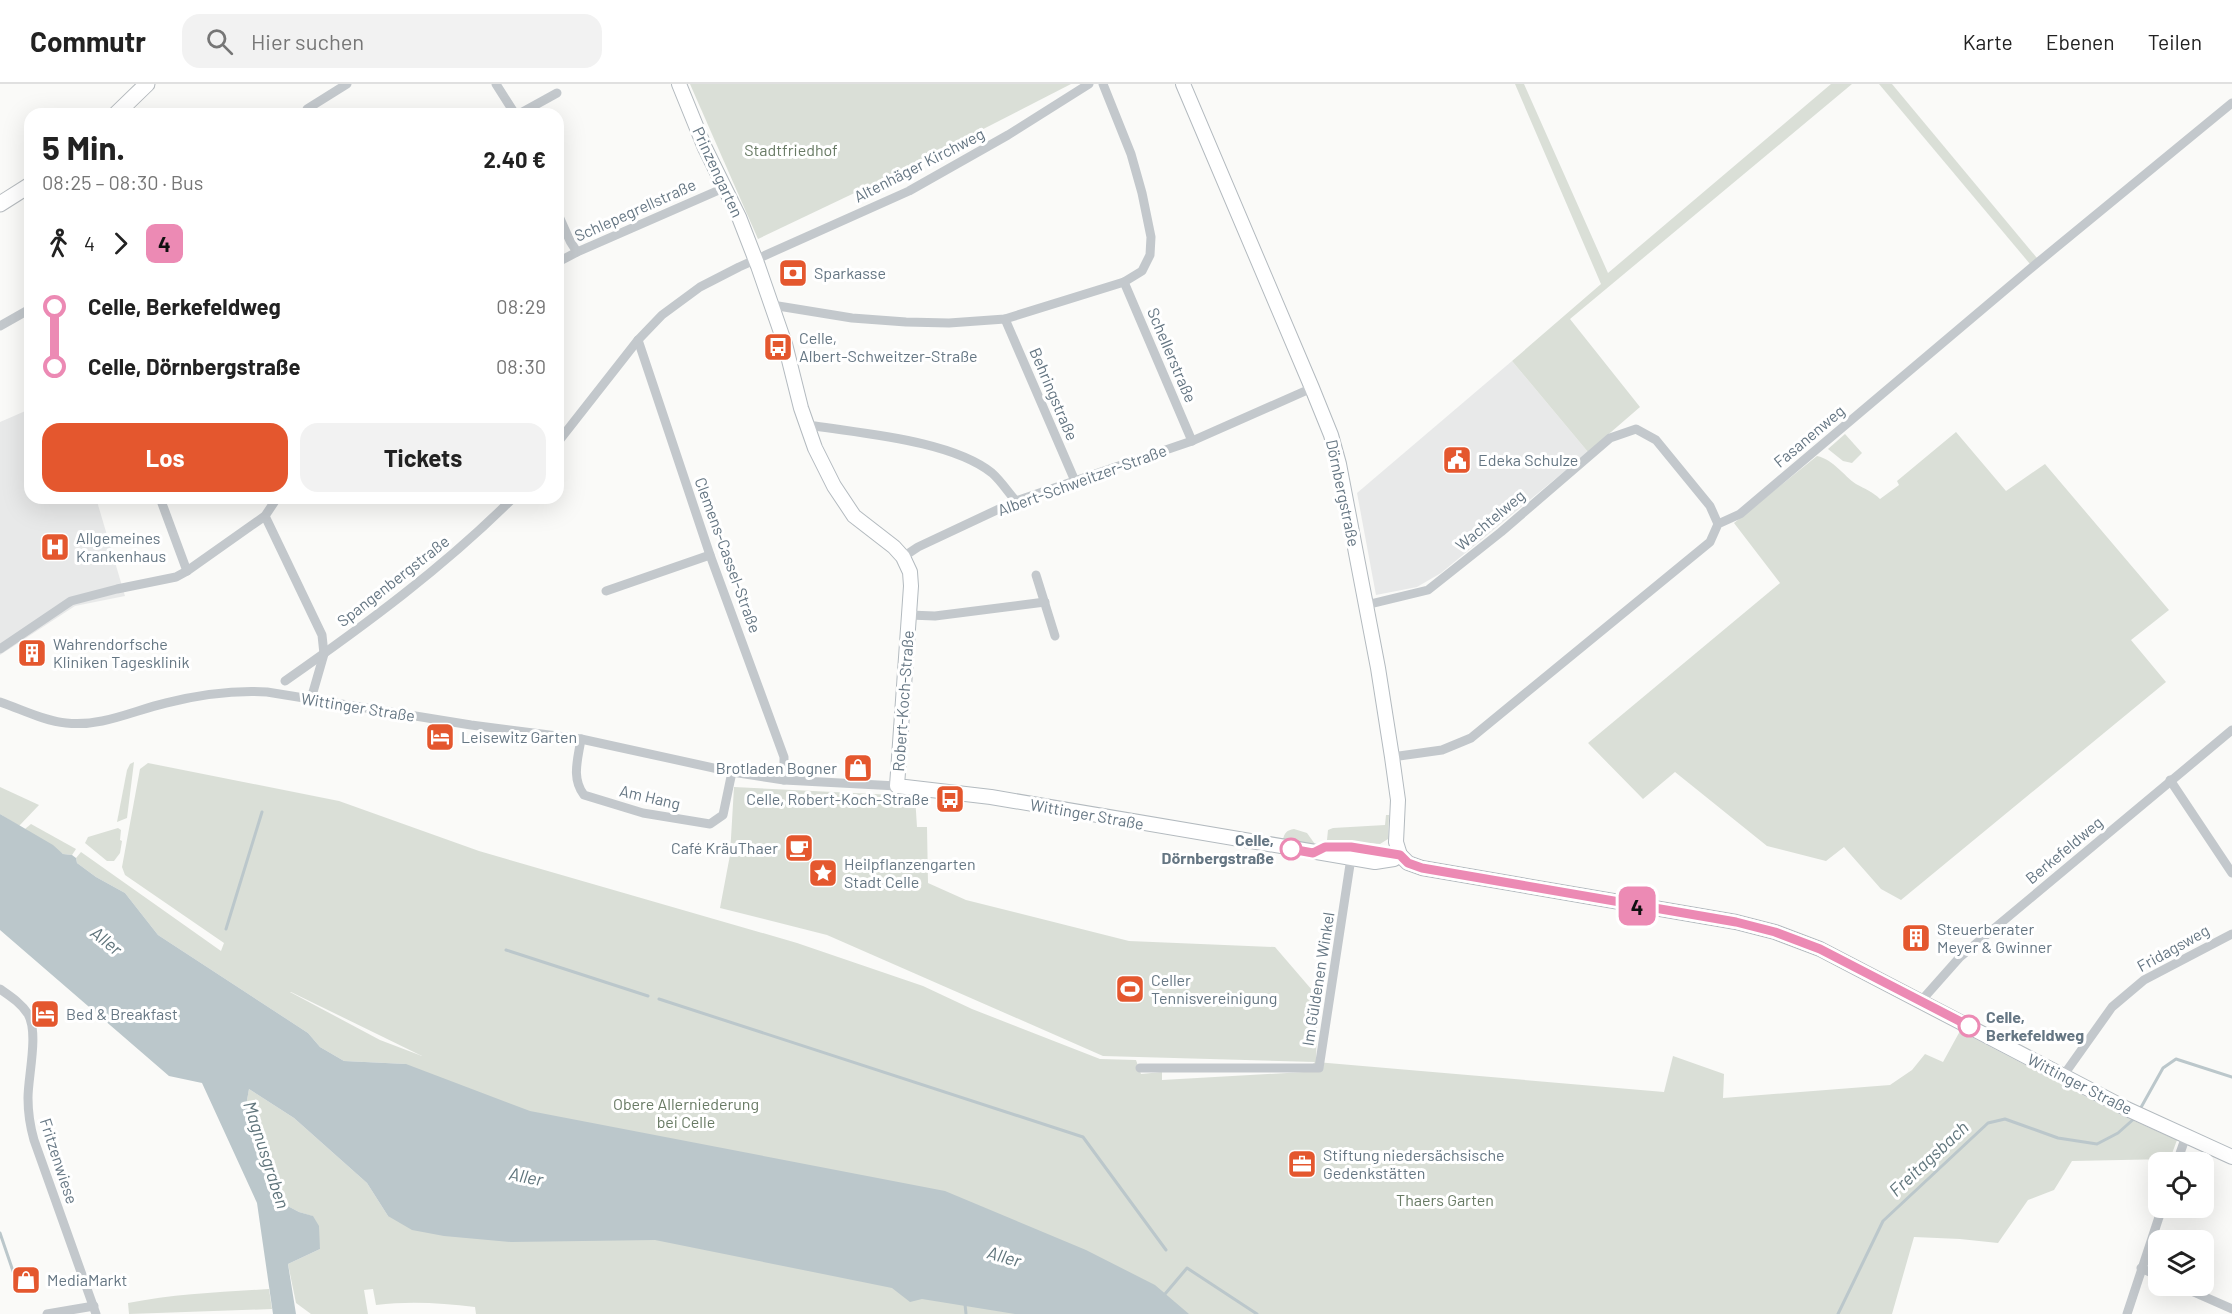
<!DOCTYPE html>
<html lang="de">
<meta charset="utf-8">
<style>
body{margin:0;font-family:Barlow,sans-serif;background:#f2f2f2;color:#222;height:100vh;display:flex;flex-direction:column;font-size:22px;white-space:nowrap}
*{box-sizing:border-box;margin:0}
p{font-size:20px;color:#767676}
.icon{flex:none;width:33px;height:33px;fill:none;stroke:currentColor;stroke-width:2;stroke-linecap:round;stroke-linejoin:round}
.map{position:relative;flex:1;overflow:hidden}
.side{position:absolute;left:24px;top:24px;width:540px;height:396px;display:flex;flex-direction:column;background:#fff;border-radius:18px;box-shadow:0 6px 24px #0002}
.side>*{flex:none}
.badge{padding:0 12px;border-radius:9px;font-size:21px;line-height:39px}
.controls{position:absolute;left:2148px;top:1068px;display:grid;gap:12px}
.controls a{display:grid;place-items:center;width:66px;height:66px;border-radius:12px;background:#fff;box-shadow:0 6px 24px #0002;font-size:30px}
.map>.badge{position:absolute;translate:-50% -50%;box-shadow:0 0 0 3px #fff}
.legs{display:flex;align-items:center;gap:9px;height:66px;padding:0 18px;font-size:20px}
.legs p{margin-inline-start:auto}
.overview{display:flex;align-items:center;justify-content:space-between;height:102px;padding:0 18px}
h1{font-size:33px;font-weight:700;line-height:45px}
.action{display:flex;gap:12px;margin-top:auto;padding:12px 18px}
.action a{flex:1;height:69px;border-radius:18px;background:#e4572e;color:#fff;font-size:24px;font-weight:700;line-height:69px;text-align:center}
.action a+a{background:#f2f2f2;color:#222}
ul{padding:0 18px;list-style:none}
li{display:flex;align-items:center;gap:21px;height:60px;font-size:22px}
li i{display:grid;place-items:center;width:9px;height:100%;margin:0 8px;background:currentColor}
li i::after{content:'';width:15px;height:15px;margin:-8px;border:4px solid;border-radius:50%;background:#fff}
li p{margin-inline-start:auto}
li:first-child i{background:linear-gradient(#0000 50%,currentColor 0)}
li:last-child i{background:linear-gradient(currentColor 50%,#0000 0)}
header{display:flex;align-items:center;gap:36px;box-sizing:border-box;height:84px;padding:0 30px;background:#fff;border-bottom:2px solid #e0e0e0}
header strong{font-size:28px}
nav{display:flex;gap:33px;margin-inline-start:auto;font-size:21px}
.search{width:420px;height:54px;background:#f2f2f2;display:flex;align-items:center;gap:15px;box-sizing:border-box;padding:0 21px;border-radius:18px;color:#767676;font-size:22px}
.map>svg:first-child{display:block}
.built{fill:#e8e9e9}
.green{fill:#dadfd7;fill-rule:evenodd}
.water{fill:#bbc7cb}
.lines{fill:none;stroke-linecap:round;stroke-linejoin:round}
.stream{stroke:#bbc7cb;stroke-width:3}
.secondary-casing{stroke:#b3babf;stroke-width:16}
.primary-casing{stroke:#b5babe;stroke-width:17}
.street{stroke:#c3c8cc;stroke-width:9}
.secondary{stroke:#fff;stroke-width:14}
.primary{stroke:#fff;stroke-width:15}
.line-1-casing{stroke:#fff;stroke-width:14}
.line-1{stroke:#ec8ab4;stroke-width:9}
.stop-1-dot{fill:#fff;stroke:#ec8ab4;stroke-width:3}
.labels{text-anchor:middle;stroke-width:6;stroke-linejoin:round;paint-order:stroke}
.park-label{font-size:16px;fill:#687a64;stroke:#fff}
.street-label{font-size:16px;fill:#657683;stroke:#fff}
.poi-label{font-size:16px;fill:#657683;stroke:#fff;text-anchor:start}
.stop-label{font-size:16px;font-weight:bold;fill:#657683;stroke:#fff;text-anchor:end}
.water-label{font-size:18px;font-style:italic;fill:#60757c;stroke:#fff}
</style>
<header>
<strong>Commutr</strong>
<div class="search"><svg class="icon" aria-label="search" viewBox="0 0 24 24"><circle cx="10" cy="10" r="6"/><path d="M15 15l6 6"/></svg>Hier suchen</div>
<nav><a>Karte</a><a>Ebenen</a><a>Teilen</a></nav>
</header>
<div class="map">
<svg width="2232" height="1230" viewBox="0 0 2232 1230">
<rect width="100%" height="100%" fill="#fafaf8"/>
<!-- built -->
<g class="built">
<polygon points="1512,277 1588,368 1441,489 1417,503 1376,511 1357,409"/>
<polygon points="30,325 30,414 96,414 125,512 75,522 0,571 0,338"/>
</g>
<!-- green -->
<g class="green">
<polygon points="690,0 1071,0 909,83 758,155"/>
<polygon points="1515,0 1524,0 1608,189 1831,0 1852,0 1570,235 1640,323 1588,368 1512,277 1601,200"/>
<polygon points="1879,0 1892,0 2037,174 2030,180"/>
<path d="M1956,348L2006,407L2045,380L2169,526L2131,556L2166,598L1901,816L1881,805L1844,763L1826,777L1767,762L1675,688L1643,715L1588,659L1780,499L1734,439L1817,372C1834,376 1843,391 1856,400C1865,405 1873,408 1880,415L1899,401L1897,397Z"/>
<polygon points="1845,350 1862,369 1852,379 1843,377 1828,365"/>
<polygon points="134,678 127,734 117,738 127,686 130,680"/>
<path d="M148,679L339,717L479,767L797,859L923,902L972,925L1100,975L1136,976L1141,990L1162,988V996L1304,988L1315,978L1103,972L827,851L720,824L730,771L734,703L915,712L917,743H927L928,799L966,816L1129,857L1275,863L1318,913L1316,978L1664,1008L1673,972L1724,990L1723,1014L1890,1001L1912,986L1925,970L1943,978L1960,947L2121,1031L2177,1056L2170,1075L2072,1077L2054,1106L2028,1116L1998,1159L1960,1155L1914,1153L1892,1230H476L475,1223C441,1219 410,1217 376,1221L373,1205L364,1206L368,1230H311L296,1219L288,1180L320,1165L312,1132L299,1128L282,1119L257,1034L246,1022L249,1005L294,1034L367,1099L388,1132L406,980L344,977L320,963L308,949L158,851L125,809L96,793L77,779L76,774L81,768L221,867L224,859L125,791L122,783L140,685ZM290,908H291L422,972L380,956Z"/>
<polygon points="0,703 39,721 19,742 0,730"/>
<polygon points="1386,731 1389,731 1388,755 1380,760 1327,756 1328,746 1333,744 1385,741"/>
<polygon points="31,740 76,765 72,771 63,770 25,745"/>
<polygon points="118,744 121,746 120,756 122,757 120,769 114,777 107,777 85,759 88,753"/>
<path d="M1294,745L1307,749L1317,763L1283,756C1284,749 1287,746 1294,745Z"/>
<path d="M269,1205L272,1225L129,1230L128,1219C174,1210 221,1208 269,1205Z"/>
</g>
<!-- water -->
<polygon class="water" points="0,730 53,761 63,770 72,771 76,774 77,779 96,793 125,809 158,851 308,949 320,963 344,977 406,980 530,1027 945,1107 1086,1166 1155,1201 1189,1230 1015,1230 922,1215 910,1218 892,1204 655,1156 511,1158 444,1152 412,1146 388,1132 367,1099 294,1034 249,1005 246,1022 257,1034 282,1119 299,1128 313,1132 319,1142 320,1165 288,1180 296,1230 273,1230 257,1119 202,999 169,992 0,846"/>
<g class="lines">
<!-- stream -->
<g class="stream">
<polyline points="226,845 262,728"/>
<polyline points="506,866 648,912"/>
<polyline points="659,915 1083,1053 1166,1166"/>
<polyline points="2139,1027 2163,984 2176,975 2232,993"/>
<polyline points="0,1149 15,1193"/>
<polyline points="1165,1210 1187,1184 1257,1230"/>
<polyline points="965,1220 966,1230"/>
<polyline points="1838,1230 1883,1137 1988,1039 2005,1035 2058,1054 2097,1060 2118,1049 2136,1033"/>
</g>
<!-- secondary casing -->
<g class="secondary-casing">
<g id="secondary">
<polyline points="679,0 705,64 739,133 758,182 785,260 801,324 815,364 834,402 854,432 894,463 903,473 910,488 911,502 897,702 991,713 1375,778 1394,775 1400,771"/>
<polyline points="1183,0 1312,304 1331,351 1339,380 1378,584 1392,673 1398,716 1396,758 1400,771"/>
<polyline points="1400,771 1408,779 1422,784 1736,838 1775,848 1820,865 2127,1025 2232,1073"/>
</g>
</g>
<!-- primary casing -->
<g class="primary-casing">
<g id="primary">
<polyline points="116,30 147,0"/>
<polyline points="0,120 30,101"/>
</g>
</g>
<!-- street -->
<g class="street">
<polyline points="496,0 515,30"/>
<polyline points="310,30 307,25 347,0"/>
<polyline points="519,30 557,9"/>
<polyline points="558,130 570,157 577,168"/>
<polyline points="558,178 577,168 726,103"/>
<polyline points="1124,198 1192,357"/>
<polyline points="772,221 852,234 906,238 949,239 1005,235 1124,198 1142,187 1150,171 1151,153 1142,109 1131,70 1103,0"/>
<polyline points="1005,235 1075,397"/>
<polyline points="0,242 30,225"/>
<polyline points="638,256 710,471 784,673 784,696"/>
<path d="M807,343L815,342C866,350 952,357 992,389C1001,397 1008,408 1016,417"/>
<polyline points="558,358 638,256 662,231 700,203 739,183 909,107 1008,51 1089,0"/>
<polyline points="160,414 187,487"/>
<polyline points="265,432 322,551 324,570 311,615"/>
<polyline points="903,473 918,463 1016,417 1192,357 1312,304"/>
<polyline points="1036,491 1055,552"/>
<polyline points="606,507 710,471"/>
<polyline points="1366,521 1428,506 1501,448 1610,354 1636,345 1656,356 1710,422 1718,440"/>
<polyline points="909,531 935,532 1045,518"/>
<polyline points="0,565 71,517 117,505 176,493 187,487 265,432 277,414"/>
<path d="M285,597C365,541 444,483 513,414"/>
<path d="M0,618C21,625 44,637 66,639C102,643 132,627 166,619C198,611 233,606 267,608L471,641L581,655L732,688L784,696L897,702"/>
<path d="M581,655C578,675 571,694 584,711L643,729L710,740L723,731L732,688"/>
<polyline points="1392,673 1442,666 1471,654 1710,458 1718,440 1740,430 2036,180 2232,19"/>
<polyline points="2170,696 2232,789"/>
<path d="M0,905C10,912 21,919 28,930C39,949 28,992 28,1014C28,1029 30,1042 34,1056L96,1230"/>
<polyline points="1921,917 1960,873 2232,646"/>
<polyline points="1140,984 1319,984 1351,774"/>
<polyline points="2063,992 2112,923 2144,896 2232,850"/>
<polyline points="2177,1078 2186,1052"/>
<polyline points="2141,1184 2158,1192"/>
<polyline points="2180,1202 2232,1225"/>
<polyline points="47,1230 94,1222"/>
<polyline points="2127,1230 2162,1124"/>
</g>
<!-- secondary -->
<use href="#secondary" class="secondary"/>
<!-- primary -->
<use href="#primary" class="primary"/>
</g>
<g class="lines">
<!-- line-1 casing -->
<g class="line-1-casing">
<polyline id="line-1" points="1291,765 1313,769 1325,763 1351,763 1400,771 1408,779 1422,784 1736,838 1775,848 1820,865 1969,942"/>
</g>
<!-- line-1 -->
<use href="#line-1" class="line-1"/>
</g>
<!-- icons -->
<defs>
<g id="bank-square" transform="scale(1.5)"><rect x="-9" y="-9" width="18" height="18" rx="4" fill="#e4572e" stroke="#fff"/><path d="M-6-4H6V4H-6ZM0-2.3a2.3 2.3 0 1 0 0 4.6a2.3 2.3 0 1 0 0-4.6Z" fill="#fff"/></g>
<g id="bus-square" transform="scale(1.5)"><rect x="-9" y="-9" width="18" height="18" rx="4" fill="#e4572e" stroke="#fff"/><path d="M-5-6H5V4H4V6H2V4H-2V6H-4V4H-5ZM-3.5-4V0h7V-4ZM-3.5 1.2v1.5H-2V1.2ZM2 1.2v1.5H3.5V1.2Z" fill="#fff"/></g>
<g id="civic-square" transform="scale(1.5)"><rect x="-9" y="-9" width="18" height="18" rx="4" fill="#e4572e" stroke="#fff"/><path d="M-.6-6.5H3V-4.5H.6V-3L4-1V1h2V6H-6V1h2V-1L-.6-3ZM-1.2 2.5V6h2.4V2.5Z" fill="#fff"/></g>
<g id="hospital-square" transform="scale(1.5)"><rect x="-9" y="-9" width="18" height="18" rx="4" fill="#e4572e" stroke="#fff"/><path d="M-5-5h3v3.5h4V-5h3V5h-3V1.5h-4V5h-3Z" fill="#fff"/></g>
<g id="building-square" transform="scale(1.5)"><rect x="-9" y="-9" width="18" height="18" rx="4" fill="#e4572e" stroke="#fff"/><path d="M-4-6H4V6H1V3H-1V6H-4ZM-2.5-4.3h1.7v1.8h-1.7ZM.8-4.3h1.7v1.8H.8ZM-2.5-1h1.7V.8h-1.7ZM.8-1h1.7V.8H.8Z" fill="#fff"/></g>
<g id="hotel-square" transform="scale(1.5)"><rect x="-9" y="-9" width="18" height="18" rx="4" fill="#e4572e" stroke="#fff"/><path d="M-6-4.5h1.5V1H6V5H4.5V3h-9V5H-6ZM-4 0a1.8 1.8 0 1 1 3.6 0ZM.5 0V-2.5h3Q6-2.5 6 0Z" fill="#fff"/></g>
<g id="shop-square" transform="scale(1.5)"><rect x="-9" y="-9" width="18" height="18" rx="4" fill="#e4572e" stroke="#fff"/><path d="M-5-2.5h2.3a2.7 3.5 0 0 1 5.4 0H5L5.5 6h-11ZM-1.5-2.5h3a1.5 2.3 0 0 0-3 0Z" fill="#fff"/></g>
<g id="cafe-square" transform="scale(1.5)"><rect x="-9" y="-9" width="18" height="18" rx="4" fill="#e4572e" stroke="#fff"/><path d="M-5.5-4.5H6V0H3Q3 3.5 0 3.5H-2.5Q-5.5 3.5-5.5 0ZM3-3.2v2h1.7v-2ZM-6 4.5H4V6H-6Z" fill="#fff"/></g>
<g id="sight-square" transform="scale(1.5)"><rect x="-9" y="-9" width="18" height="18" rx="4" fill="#e4572e" stroke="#fff"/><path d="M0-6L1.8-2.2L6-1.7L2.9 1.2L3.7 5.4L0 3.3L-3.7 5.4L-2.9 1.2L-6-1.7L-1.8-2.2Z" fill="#fff"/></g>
<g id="stadium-square" transform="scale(1.5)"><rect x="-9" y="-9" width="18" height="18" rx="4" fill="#e4572e" stroke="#fff"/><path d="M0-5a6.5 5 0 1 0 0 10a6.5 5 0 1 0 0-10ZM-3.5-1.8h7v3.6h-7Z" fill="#fff"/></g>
<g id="office-square" transform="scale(1.5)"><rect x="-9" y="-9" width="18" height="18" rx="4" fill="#e4572e" stroke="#fff"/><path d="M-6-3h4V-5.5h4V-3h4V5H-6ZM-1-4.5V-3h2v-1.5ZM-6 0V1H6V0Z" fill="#fff"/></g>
</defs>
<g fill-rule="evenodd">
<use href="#bank-square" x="793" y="189"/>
<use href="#bus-square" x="778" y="263"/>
<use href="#civic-square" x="1457" y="376"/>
<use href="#hospital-square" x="55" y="463"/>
<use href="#building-square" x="32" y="569"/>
<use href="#hotel-square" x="440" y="653"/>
<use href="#shop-square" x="858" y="684"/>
<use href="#bus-square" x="950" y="715"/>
<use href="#cafe-square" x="799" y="764"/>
<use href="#sight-square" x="823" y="789"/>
<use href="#building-square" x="1916" y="854"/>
<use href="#stadium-square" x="1130" y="905"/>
<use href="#hotel-square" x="45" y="930"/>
<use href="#office-square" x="1302" y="1080"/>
<use href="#shop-square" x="26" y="1196"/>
</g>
<!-- markers -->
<g class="stop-1-dot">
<circle cx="1291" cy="765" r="10"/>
<circle cx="1969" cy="942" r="10"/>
</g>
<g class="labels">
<!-- park labels -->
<g class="park-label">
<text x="791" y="72">Stadtfriedhof</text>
<text x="686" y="1026">Obere Allerniederung<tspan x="686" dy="18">bei Celle</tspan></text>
<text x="1445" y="1122">Thaers Garten</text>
</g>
<!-- street labels -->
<g class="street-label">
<text transform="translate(919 81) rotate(-27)" y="6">Altenhäger Kirchweg</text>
<text transform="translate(718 88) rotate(65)" y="6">Prinzengarten</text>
<text transform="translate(635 126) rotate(-24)" y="6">Schlepegrellstraße</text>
<text transform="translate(1172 271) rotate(67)" y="6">Schellerstraße</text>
<text transform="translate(1054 310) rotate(67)" y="6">Behringstraße</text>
<text transform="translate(1809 352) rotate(-40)" y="6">Fasanenweg</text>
<text transform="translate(1082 396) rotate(-20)" y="6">Albert-Schweitzer-Straße</text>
<text transform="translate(1343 409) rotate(78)" y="6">Dörnbergstraße</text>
<text transform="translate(1490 436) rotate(-40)" y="6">Wachtelweg</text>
<text transform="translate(728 471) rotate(70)" y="6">Clemens-Cassel-Straße</text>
<text transform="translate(393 497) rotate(-38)" y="6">Spangenbergstraße</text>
<text transform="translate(903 617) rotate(-86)" y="6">Robert-Koch-Straße</text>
<text transform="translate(358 623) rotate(9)" y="6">Wittinger Straße</text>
<text transform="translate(650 713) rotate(13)" y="6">Am Hang</text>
<text transform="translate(1087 730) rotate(10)" y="6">Wittinger Straße</text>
<text transform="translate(2064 766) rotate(-40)" y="6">Berkefeldweg</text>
<text transform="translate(2173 864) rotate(-29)" y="6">Fridagsweg</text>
<text transform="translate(1318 895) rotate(-81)" y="6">Im Güldenen Winkel</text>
<text transform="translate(2080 1000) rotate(27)" y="6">Wittinger Straße</text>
<text transform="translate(59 1077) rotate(72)" y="6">Fritzenwiese</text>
</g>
<!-- poi labels -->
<g class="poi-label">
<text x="814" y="195">Sparkasse</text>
<text x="799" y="260">Celle,<tspan x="799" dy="18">Albert-Schweitzer-Straße</tspan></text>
<text x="1478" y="382">Edeka Schulze</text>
<text x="76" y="460">Allgemeines<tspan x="76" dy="18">Krankenhaus</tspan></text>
<text x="53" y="566">Wahrendorfsche<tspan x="53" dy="18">Kliniken Tagesklinik</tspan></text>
<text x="461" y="659">Leisewitz Garten</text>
<text x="837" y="690" text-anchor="end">Brotladen Bogner</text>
<text x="929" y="721" text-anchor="end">Celle, Robert-Koch-Straße</text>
<text x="778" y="770" text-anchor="end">Café KräuThaer</text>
<text x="844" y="786">Heilpflanzengarten<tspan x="844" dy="18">Stadt Celle</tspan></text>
<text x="1937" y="851">Steuerberater<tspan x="1937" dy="18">Meyer &amp; Gwinner</tspan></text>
<text x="1151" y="902">Celler<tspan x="1151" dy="18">Tennisvereinigung</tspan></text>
<text x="66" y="936">Bed &amp; Breakfast</text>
<text x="1323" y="1077">Stiftung niedersächsische<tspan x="1323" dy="18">Gedenkstätten</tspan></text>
<text x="47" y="1202">MediaMarkt</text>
</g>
<!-- stop labels -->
<g class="stop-label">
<text x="1274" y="762">Celle,<tspan x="1274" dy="18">Dörnbergstraße</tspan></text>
<text x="1986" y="939" text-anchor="start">Celle,<tspan x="1986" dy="18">Berkefeldweg</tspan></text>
</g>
<!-- water labels -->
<g class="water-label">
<text transform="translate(106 857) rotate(39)" y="6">Aller</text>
<text transform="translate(266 1071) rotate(72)" y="6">Magnusgraben</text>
<text transform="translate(1929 1075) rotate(-43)" y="6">Freitagsbach</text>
<text transform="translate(526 1093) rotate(11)" y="6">Aller</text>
<text transform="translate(1004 1173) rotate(16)" y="6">Aller</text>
</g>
</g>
</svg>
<div class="controls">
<a><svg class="icon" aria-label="locate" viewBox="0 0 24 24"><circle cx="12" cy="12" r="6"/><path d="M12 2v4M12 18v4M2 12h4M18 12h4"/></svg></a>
<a><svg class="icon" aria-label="layers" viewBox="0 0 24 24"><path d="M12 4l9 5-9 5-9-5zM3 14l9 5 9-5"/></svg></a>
</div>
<b class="badge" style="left:1637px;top:822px;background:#ec8ab4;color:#111">4</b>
<section class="side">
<div class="overview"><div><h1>5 Min.</h1><p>08:25 – 08:30 · Bus</p></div><b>2.40 €</b></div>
<div class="legs"><svg class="icon" aria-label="walk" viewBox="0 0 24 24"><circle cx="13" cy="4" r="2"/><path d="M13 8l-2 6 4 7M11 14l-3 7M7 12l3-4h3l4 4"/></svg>4<svg class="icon" aria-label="forward" viewBox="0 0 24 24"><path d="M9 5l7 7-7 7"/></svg><b class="badge" style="background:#ec8ab4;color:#111">4</b></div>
<ul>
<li><i style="color:#ec8ab4"></i><b>Celle, Berkefeldweg</b><p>08:29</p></li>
<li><i style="color:#ec8ab4"></i><b>Celle, Dörnbergstraße</b><p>08:30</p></li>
</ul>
<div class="action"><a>Los</a><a>Tickets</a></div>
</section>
</div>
